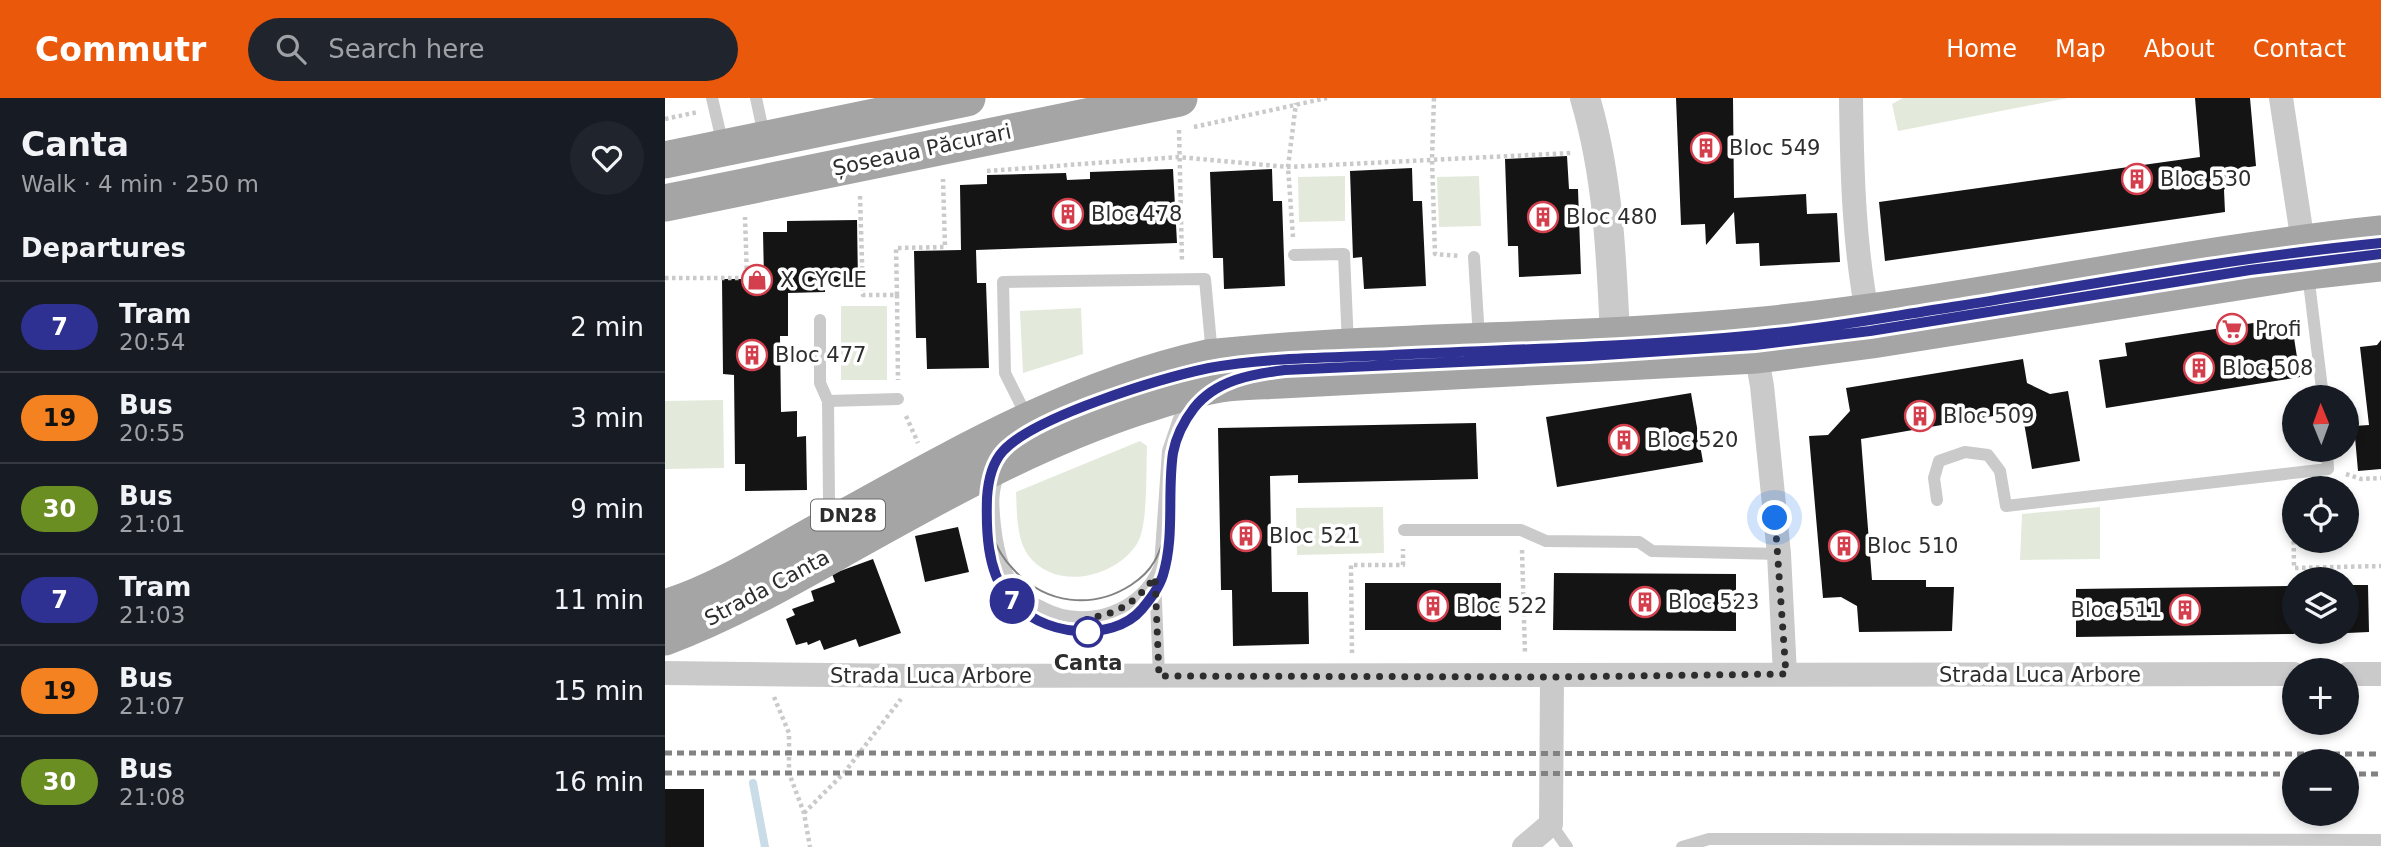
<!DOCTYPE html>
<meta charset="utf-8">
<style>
body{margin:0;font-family:"DejaVu Sans",sans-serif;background:#20242c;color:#f1f3f6;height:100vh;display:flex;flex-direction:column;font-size:26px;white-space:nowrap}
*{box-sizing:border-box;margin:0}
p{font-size:23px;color:#9ea1a6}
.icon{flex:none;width:38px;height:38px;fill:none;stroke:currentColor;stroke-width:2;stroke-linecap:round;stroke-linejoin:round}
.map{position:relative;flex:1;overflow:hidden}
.side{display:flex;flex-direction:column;background:#171b24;width:665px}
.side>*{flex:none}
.badge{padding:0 14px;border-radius:23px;font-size:24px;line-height:46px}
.needle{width:46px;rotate:359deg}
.tools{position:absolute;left:1617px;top:287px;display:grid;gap:14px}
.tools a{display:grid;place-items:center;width:77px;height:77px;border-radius:50%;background:#171b24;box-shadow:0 4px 10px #0003;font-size:35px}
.you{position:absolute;width:35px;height:35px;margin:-18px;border:5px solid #fff;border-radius:50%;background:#1a73e8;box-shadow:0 0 0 10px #1a73e833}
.map>.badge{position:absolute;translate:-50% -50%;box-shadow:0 0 0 4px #fff}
h2{padding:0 21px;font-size:26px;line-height:63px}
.round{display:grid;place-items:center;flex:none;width:74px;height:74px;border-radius:37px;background:#20242c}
.headline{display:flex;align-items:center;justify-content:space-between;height:119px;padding:0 21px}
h1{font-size:33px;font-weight:600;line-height:52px}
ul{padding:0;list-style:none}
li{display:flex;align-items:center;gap:21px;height:91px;padding:0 21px;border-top:2px solid #363941}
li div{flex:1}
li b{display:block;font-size:26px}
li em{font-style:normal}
li .badge{min-width:77px;font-weight:700;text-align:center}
header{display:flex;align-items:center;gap:42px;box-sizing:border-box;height:98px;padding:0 35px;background:#ea580c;color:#fff}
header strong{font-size:33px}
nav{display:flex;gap:38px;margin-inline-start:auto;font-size:24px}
.search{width:490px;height:63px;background:#20242c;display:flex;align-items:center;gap:18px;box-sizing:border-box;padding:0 24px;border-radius:38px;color:#9ea1a6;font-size:26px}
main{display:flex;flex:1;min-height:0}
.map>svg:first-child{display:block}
.green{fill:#e3e9db}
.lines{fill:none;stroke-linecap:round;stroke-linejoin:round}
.stream{stroke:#c9dce7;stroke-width:8}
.building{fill:#141414}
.path{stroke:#cacaca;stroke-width:4.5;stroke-dasharray:3.5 3.5;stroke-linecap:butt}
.service{stroke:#cacaca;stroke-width:12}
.minor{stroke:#cacaca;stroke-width:24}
.tertiary{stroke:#cacaca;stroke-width:30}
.primary{stroke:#a5a5a5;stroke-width:37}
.tram{stroke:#828282;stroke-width:2}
.rail{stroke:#828282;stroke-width:5;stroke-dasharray:7 5;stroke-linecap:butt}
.line-casing{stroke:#fff;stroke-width:16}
.line{stroke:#2e3092;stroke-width:10}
.walk{stroke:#2d2d2d;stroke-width:7;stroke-dasharray:0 12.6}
.stop-dot{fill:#fff;stroke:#2e3092;stroke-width:3.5}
.labels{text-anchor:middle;stroke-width:7;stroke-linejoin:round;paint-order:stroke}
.shield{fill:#fff;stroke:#6c6c6c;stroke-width:2}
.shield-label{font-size:19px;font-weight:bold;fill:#2d2d2d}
.poi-label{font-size:21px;fill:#2d2d2d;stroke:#fff;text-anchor:start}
.street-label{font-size:21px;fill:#2d2d2d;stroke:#fff}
.stop-label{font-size:21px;font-weight:bold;fill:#2d2d2d;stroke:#fff}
</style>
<header>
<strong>Commutr</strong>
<div class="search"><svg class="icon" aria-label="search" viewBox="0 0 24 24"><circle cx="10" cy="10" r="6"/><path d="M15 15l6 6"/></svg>Search here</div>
<nav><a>Home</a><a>Map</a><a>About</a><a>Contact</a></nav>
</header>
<main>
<section class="side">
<div class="headline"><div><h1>Canta</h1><p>Walk · 4 min · 250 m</p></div><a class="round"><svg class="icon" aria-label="heart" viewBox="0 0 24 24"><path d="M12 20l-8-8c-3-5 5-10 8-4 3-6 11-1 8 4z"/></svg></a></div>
<h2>Departures</h2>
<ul>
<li><span class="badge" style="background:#2e3092;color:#fff">7</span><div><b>Tram</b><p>20:54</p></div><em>2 min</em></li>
<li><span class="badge" style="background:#f58220;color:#111">19</span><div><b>Bus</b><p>20:55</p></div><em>3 min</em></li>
<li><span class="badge" style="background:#6b8e23;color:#fff">30</span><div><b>Bus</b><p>21:01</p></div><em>9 min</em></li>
<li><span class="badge" style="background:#2e3092;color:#fff">7</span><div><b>Tram</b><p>21:03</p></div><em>11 min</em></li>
<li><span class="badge" style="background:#f58220;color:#111">19</span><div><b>Bus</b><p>21:07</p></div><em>15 min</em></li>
<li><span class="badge" style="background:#6b8e23;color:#fff">30</span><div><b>Bus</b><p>21:08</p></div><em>16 min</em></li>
</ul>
</section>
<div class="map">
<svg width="1716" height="749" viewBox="0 0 1716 749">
<rect width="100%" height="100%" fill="#fff"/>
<!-- green -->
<g class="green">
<polygon points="1238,0 1403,0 1233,33 1227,6"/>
<polygon points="680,78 680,123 634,124 633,79"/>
<polygon points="814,78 816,128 774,129 772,79"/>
<rect x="176" y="208" width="46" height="74"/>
<polygon points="416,210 418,256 358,275 355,213"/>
<polygon points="58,302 59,370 0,371 0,303"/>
<path d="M475,343L482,348C481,371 483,426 473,444C452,480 390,494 363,457C351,440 352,413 351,394Z"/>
<polygon points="718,409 719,455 632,457 631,410"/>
<polygon points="1435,409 1435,461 1355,462 1357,416"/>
</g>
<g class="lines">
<!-- stream -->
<polyline class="stream" points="88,685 100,749"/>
</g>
<!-- building -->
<g class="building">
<polygon points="1011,0 1068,0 1069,100 1141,96 1142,116 1172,115 1175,164 1095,168 1094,145 1071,146 1069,114 1041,147 1040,126 1016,127"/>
<polygon points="1530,0 1585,0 1591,68 1572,71 1559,92 1560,114 1220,163 1214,104 1535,59"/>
<polygon points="902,58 904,91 913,91 916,176 854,179 853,148 843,148 840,61"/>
<polygon points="747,70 748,103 757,103 761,188 699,191 697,159 688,160 685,73"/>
<polygon points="508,71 512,145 311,152 312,185 321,185 324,270 262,271 261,240 251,240 249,153 296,152 295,87 322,86 322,77 401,75 402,82 425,81 425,74"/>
<polygon points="607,71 608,103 617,103 620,188 559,191 558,160 548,160 545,74"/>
<polygon points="192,122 193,184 160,184 160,194 123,195 123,238 115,238 116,314 132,313 132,339 141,338 142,392 80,393 80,366 70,366 69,277 58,276 57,181 99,181 98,134 122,134 122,123"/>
<polygon points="1601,223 1603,237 1628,233 1635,279 1441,310 1434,262 1462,258 1460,245"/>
<polygon points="1716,242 1716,371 1693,373 1689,328 1704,327 1695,249 1712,247"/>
<polygon points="1358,261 1362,285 1385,296 1403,293 1415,363 1367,371 1357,313 1196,341 1207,482 1261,482 1261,489 1289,489 1287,533 1194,534 1192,508 1176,499 1158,500 1144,338 1163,337 1185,313 1181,290"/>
<polygon points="1026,295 1038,364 892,389 881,319"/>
<polygon points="811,325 813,381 633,385 633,377 605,378 607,494 643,494 644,546 568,548 567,492 556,492 553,330"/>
<polygon points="293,429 304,474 260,484 250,438"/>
<polygon points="208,461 236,535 194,549 191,541 159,552 155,542 143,547 142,544 131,547 121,521 130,517 127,511 149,503 146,493 170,484 167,476"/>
<polygon points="889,475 1071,476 1071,533 888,532"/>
<rect x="700" y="485" width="136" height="47"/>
<polygon points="1682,487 1703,487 1704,534 1682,535"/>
<polygon points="1629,488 1629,536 1411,539 1411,491"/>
<rect x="0" y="691" width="39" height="58"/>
</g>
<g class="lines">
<!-- path -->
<g class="path">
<polyline points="769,0 767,61 770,156 794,158"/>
<polyline points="0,21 33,14"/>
<polyline points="529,29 662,0"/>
<polyline points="514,32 517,164"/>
<polyline points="322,73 513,59 623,69 906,55"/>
<polyline points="195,98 198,197 232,197 233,282"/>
<polyline points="628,139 623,69 631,5"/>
<polyline points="0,180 82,180 80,119"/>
<polyline points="232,197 231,150 280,149 278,81"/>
<polyline points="241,318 253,345"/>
<polyline points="1681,376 1696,381 1716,380"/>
<polyline points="1628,394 1629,470 1716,468"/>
<polyline points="857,452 860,555"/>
<polyline points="687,555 686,467 738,467 738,451"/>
<polyline points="109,599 124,635 124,675 139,715 145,749"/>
<polyline points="139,715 179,675 236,601"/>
</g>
<!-- service -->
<g class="service">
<polyline points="47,0 58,47"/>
<polyline points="91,0 99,37"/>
<polyline points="629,157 679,156 683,247"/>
<polyline points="809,159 814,240"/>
<polyline points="1643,176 1658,299"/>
<polyline points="155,222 155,285 163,303 164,402 170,420"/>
<polyline points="163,303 233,301"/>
<polyline points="362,319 340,275 338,184 540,181 547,257"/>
<path d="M335,375C326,392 328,409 330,428C333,455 339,480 360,500C365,504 373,507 379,510C422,532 477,513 495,468L503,353L519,306L518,302"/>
<polyline points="1272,402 1269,380 1274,363 1300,354 1323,357 1335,373 1341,408 1663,371 1662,352"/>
<polyline points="739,432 856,432 881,443 974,444 987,453 1114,456"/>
<polyline points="490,479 494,578"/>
<polyline points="886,726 902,749"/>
<polyline points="1017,749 1044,741 1716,742"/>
</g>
<!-- minor -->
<g class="minor">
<path d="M1186,0C1187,77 1189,154 1205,229"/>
<polyline points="1616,0 1640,158"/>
<polyline points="1089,243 1097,288 1114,456 1120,576"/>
<polyline points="0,575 252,578 1629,576"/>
<polyline points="1682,576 1716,576"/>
<polyline points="859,749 886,726 887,579"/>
</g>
<!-- tertiary -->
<path class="tertiary" d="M920,0C945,84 947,173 951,260"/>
<!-- primary -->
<g class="primary">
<polyline points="0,62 302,0"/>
<polyline points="0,105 514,0"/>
<path d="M0,510C58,492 112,456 166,427C286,361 407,290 542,260C723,241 906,245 1088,228C1298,208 1505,158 1716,136"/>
<path d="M0,539C61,516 118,484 175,452C273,397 369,343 476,308C504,299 533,289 563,285C580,283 598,283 616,282L1092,257L1207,242L1642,173L1716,165"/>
</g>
<!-- tram -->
<g class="tram">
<path d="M1716,145C1571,159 1427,186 1284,209C1220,219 1156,231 1092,237C968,249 842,251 717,258C650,261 580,261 515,278C472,289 368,321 338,353C324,368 322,390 322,410C322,444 324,480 348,505C366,524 397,535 422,534C442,533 464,526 477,511C485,501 494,490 498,477C510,440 502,394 508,355C511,339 519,323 529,310C551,282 587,276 620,272L1090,247L1205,233L1585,171L1716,156"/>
<path d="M327,435C331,449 339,462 349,472C381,506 427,512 466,487C475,481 484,473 489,464C493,458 495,451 498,444"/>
</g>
<!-- rail -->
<g class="rail">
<polyline points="0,655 1716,656"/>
<polyline points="0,675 1629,676"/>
<polyline points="1682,676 1716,676"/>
</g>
</g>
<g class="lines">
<!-- line casing -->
<g class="line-casing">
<path id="line" d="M1716,145C1574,159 1434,185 1294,208C1227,218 1160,231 1092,237C971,249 849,251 727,257C667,260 603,259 544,270C497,280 370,318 338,353C327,365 323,384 322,400C321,432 322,471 342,498C359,519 385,531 412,533C435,535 462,529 477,511C485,501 494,490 498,477C510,438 502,395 508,355C511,339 519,323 529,310C551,282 587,276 620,272L924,258L1090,247L1205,233L1585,172L1716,156"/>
</g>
<!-- line -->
<use href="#line" class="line"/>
<!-- walk -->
<path class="walk" d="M423,534L422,520C453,517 472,503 490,479L494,578L887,579L1121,576L1110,420"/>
</g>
<!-- icons -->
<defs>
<g id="building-ring" transform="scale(1.575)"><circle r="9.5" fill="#fff" stroke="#d43f4d" stroke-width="1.5"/><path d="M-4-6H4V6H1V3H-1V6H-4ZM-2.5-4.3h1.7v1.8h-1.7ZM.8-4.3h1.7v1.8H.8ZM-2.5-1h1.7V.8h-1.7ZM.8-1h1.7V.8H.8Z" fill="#d43f4d"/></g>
<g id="shop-ring" transform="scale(1.575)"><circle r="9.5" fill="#fff" stroke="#d43f4d" stroke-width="1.5"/><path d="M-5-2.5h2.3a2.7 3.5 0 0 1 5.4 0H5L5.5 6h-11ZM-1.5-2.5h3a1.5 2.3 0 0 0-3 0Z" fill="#d43f4d"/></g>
<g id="supermarket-ring" transform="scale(1.575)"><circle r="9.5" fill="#fff" stroke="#d43f4d" stroke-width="1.5"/><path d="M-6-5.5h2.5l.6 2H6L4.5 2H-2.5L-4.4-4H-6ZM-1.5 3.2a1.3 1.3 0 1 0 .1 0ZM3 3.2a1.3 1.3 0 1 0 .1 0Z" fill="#d43f4d"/></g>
</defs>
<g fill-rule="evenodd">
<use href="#building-ring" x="1041" y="50"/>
<use href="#building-ring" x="1472" y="81"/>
<use href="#building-ring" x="403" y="116"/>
<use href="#building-ring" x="878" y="119"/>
<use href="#shop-ring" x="92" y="182"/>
<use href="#supermarket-ring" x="1567" y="231"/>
<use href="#building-ring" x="87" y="257"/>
<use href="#building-ring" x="1534" y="270"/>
<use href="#building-ring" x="1255" y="318"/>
<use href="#building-ring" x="959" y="342"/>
<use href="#building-ring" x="581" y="438"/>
<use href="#building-ring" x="1179" y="448"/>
<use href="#building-ring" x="980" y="504"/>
<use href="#building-ring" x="768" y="508"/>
<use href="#building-ring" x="1520" y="512"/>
</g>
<!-- markers -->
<circle class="stop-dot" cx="423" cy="534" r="14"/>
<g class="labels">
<!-- shield labels -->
<rect class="shield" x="146" y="401.5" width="74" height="31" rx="5"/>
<g class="shield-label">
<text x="183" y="424">DN28</text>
</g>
<!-- poi labels -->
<g class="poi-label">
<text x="1064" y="57">Bloc 549</text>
<text x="1495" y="88">Bloc 530</text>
<text x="426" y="123">Bloc 478</text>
<text x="901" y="126">Bloc 480</text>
<text x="115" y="189">X CYCLE</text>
<text x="1590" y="238">Profi</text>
<text x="110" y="264">Bloc 477</text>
<text x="1557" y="277">Bloc 508</text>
<text x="1278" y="325">Bloc 509</text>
<text x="982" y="349">Bloc 520</text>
<text x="604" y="445">Bloc 521</text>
<text x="1202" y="455">Bloc 510</text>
<text x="1003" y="511">Bloc 523</text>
<text x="791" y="515">Bloc 522</text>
<text x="1497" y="519" text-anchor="end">Bloc 511</text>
</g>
<!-- street labels -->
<g class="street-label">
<text transform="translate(257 52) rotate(-12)" y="7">Șoseaua Păcurari</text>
<text transform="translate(102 490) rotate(-28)" y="7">Strada Canta</text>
<text x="1375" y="584">Strada Luca Arbore</text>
<text x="266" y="585">Strada Luca Arbore</text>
</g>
<!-- stop labels -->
<g class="stop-label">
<text x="423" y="572">Canta</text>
</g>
</g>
</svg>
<div class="tools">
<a><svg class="needle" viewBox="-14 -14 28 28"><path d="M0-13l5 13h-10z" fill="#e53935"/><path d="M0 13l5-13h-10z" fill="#9ea1a6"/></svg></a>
<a><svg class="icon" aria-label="locate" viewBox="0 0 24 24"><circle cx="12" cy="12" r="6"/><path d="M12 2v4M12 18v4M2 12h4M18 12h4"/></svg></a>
<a><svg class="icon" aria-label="layers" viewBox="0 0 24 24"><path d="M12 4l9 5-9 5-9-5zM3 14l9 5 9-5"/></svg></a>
<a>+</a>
<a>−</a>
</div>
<div class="you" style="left:1110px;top:420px"></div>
<b class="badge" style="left:347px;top:503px;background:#2e3092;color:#fff">7</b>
</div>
</main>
